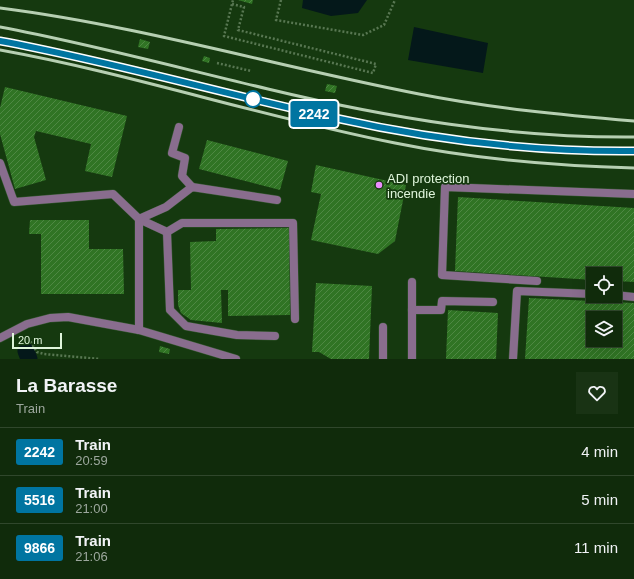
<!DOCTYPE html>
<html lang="fr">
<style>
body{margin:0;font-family:Arial,sans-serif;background:#193314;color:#f1f3f6;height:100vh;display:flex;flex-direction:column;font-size:15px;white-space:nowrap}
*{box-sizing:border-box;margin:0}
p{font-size:13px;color:#9ca79d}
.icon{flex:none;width:22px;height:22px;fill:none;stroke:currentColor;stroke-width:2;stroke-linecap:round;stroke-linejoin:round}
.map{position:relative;height:359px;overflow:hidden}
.drawer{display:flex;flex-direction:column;background:#102b0b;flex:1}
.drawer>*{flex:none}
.badge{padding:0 8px;border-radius:3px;font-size:14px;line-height:26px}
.tools{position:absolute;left:586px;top:267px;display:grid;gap:8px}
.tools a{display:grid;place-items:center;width:36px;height:36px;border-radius:0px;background:#102b0b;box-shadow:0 4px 16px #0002,0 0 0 1px #30472c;font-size:20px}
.scale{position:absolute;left:12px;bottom:10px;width:50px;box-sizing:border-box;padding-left:4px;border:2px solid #dff5db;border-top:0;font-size:11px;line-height:14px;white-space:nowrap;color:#dff5db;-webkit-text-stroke:3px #15390f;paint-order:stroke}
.map>.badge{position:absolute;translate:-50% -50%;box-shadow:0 0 0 2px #fff}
.round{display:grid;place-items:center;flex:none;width:42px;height:42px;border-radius:0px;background:#193314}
.head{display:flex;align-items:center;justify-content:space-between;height:68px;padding:0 16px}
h1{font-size:19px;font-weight:800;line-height:30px}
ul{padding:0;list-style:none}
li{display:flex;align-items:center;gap:12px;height:48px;padding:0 16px;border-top:1px solid #30472c}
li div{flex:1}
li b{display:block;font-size:15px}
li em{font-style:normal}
li .badge{min-width:44px;font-weight:700;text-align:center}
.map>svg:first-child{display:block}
.water{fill:#04181a}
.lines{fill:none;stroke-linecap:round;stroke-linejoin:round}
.canal{stroke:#04181a;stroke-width:17}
.building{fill:url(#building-hatch);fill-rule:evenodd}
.lane-casing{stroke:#355730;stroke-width:9}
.street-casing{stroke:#355730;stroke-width:9}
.path{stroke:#587752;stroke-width:2.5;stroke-dasharray:2 2;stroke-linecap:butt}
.lane{stroke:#896d8e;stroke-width:8}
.street{stroke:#896d8e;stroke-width:8}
.rail{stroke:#b6cfb2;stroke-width:3}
.line-casing{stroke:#fff;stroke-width:9}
.line{stroke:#0075a1;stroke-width:6}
.stop-dot{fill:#fff;stroke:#0075a1;stroke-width:2}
.poi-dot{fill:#ea8dfd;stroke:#15390f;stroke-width:1.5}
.labels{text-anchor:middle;stroke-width:3.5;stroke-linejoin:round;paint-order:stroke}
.poi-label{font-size:13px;fill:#dff5db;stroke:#15390f;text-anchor:start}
</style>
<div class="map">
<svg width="634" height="359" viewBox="0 0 634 359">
<defs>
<pattern id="building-hatch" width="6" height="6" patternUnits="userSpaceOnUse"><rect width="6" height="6" fill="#307424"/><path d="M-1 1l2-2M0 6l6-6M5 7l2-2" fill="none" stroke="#4e8843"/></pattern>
</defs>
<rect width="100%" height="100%" fill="#15390f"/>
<!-- water -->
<g class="water">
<polygon points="303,0 367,0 358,13 331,16 302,8"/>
<polygon points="414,27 488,43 483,73 408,60"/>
</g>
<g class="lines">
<!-- canal -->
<polyline class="canal" points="26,351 29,359"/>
</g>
<!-- building -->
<g class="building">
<polygon points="238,0 253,0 252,4"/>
<polygon points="140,39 150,42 148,49 138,47"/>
<polygon points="204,56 210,58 209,63 202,61"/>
<polygon points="327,84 337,86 335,93 325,91"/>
<polygon points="5,87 127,116 112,177 85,171 91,144 36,131 34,137 46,180 15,189 0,134 0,108"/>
<polygon points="207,140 288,161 280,190 199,169"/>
<polygon points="316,165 406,185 395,241 378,254 311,240 321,194 311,192"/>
<polygon points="458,197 634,208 634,282 615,281 615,274 593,274 593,280 455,271"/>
<polygon points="30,220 89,220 89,249 123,249 124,294 41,294 41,234 29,234"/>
<polygon points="289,228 290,315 228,316 228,290 221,290 222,323 191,320 181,313 178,305 178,290 191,290 190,242 216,241 216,229"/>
<polygon points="316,283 372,286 369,359 331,359 319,352 312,352"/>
<path d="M529,298L634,303V359H525ZM593,318H615V340H593Z"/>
<polygon points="448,310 498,313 496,359 446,359"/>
<polygon points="160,346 170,349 169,354 159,352"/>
</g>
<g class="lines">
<!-- lane casing -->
<g class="lane-casing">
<g id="lane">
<polyline points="179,127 172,153 185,158 182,176 192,187"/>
<polyline points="0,163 14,202 113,194 139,219 167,232 182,223 293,223 295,319"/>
<polyline points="139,219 166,207 192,187 277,200"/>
<polyline points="139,219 139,330"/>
<polyline points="167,232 170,310 186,326 237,335 275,336"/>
<polyline points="537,281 442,275 445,187 634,194"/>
<polyline points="412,282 412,359"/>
<polyline points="615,295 634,297"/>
<polyline points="412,310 441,310 442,301 493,302"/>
<polyline points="383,327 383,359"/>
<polyline points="513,359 517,291 593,294"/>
</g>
</g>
<!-- street casing -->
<g class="street-casing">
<polyline id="street" points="0,338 27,324 50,318 68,317 139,330 236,359"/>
</g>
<!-- path -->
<g class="path">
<polyline points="281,0 276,20 363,35 384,25 395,0"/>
<polyline points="232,4 244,7 238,30 376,64 373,73 224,36 233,0"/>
<polyline points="217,63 251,71"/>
<polyline points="24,340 29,339 37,352 44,354 100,359"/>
</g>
<!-- lane -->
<use href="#lane" class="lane"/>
<!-- street -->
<use href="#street" class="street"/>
<!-- rail -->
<g class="rail">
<path d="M0,8C141,26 279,67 419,94C490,108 562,115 634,121"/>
<path d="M0,27C91,44 179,68 268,89C389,118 510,138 634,137"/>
<path d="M0,41C113,61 223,94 335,118C433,140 534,151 634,151"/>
<path d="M0,50C133,74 262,117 395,143C474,159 554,166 634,168"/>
</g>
</g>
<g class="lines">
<!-- line casing -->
<g class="line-casing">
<path id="line" d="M0,41C113,62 223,94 335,118C433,140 534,152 634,151"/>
</g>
<!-- line -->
<use href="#line" class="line"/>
</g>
<!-- markers -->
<circle class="stop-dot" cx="253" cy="99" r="8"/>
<circle class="poi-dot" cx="379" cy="185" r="4"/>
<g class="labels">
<!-- poi labels -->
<g class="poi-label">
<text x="387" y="183">ADI protection<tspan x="387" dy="15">incendie</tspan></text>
</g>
</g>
</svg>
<div class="tools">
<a><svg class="icon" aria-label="locate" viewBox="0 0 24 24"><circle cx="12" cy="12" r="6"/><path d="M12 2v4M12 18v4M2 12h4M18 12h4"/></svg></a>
<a><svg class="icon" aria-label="layers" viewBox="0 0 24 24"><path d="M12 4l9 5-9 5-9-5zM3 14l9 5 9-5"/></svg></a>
</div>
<div class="scale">20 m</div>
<b class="badge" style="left:314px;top:114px;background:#0075a1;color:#fff">2242</b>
</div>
<section class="drawer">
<div class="head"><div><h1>La Barasse</h1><p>Train</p></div><a class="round"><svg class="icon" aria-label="heart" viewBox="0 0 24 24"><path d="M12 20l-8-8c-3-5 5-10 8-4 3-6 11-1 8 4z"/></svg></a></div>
<ul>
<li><span class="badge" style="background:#0075a1;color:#fff">2242</span><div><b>Train</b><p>20:59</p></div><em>4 min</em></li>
<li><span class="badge" style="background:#0075a1;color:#fff">5516</span><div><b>Train</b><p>21:00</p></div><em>5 min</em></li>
<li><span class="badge" style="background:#0075a1;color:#fff">9866</span><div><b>Train</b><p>21:06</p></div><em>11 min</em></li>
</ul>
</section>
